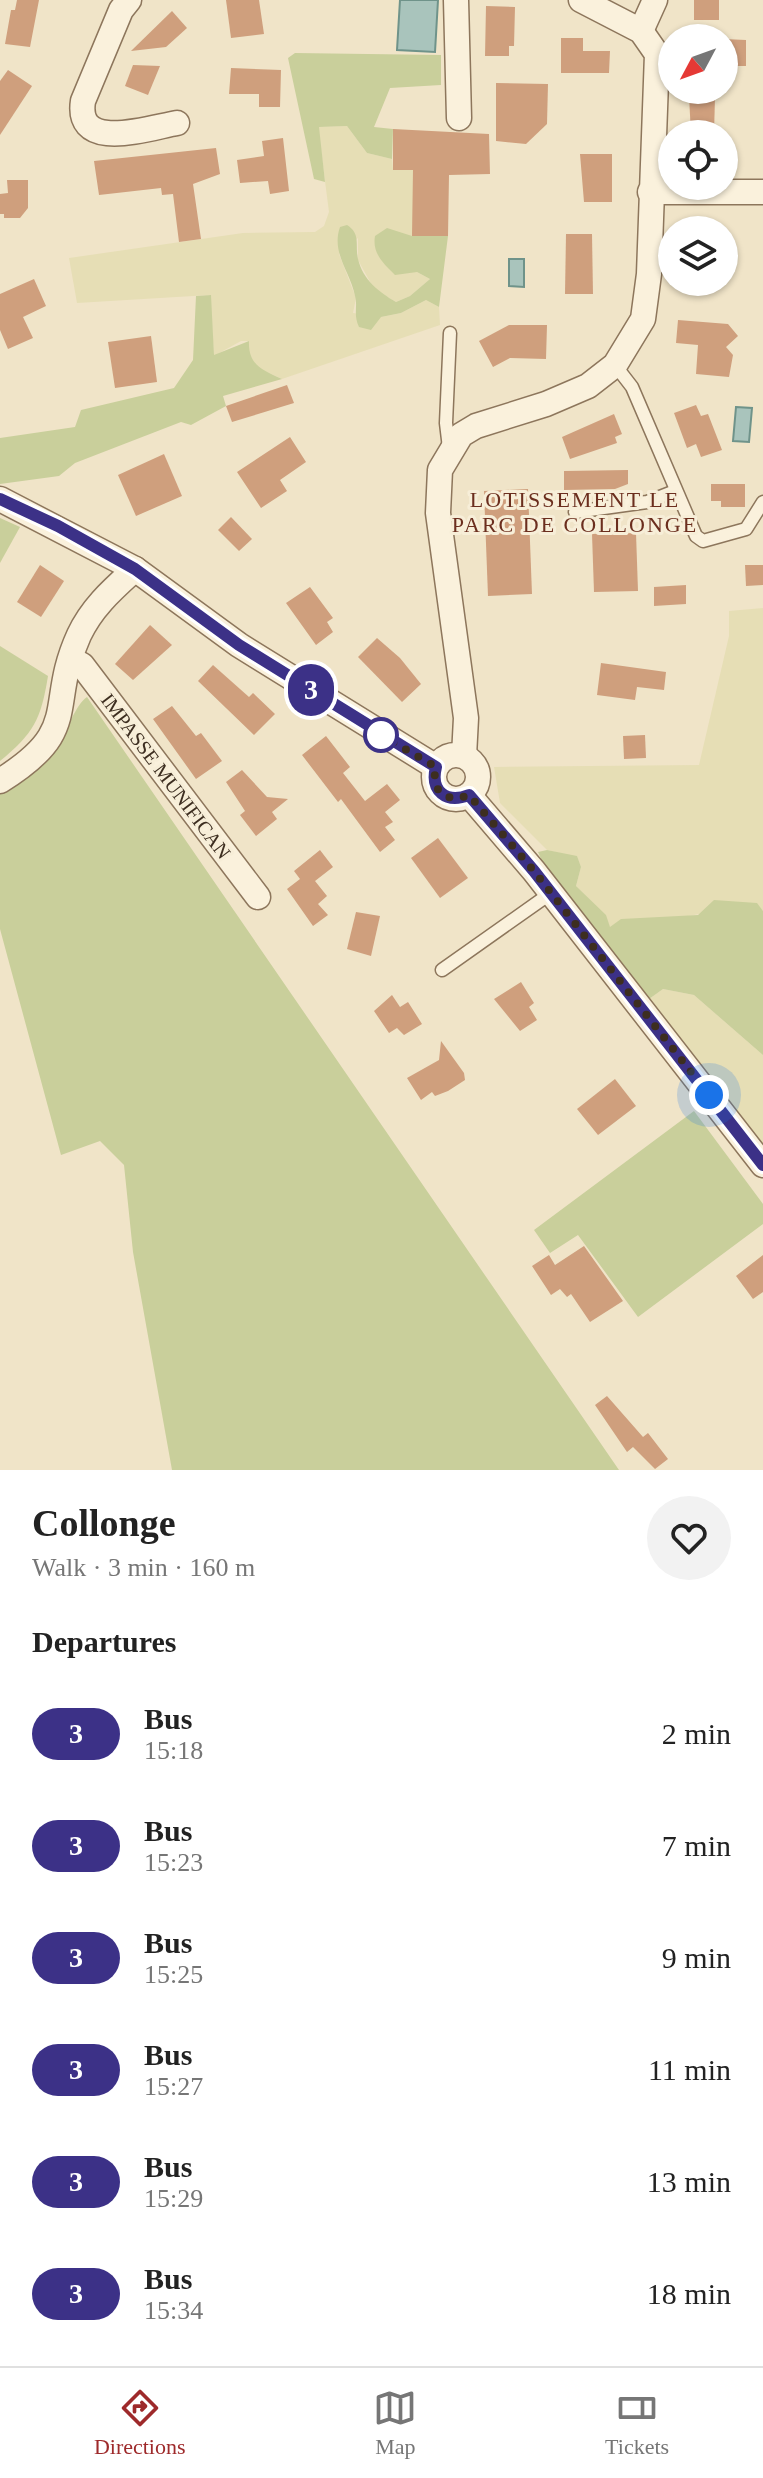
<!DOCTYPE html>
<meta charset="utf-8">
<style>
body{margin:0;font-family:Georgia,serif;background:#f2f2f2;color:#222;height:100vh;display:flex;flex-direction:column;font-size:30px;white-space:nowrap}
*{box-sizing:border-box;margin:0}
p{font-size:26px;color:#767676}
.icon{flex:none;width:44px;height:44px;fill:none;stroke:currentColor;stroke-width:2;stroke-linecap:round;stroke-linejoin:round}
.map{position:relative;height:1470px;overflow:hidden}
.panel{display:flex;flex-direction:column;background:#fff;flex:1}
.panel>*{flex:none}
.badge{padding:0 16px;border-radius:26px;font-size:28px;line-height:52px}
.needle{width:52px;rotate:229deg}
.tools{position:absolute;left:658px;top:24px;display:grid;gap:16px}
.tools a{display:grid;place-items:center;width:80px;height:80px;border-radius:50%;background:#fff;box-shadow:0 2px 6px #0004;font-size:40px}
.you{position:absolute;width:40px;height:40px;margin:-20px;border:6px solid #fff;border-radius:50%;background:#1a73e8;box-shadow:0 0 0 12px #1a73e833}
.map>.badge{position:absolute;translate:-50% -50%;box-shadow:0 0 0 4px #fff}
h2{padding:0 32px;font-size:30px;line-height:72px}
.round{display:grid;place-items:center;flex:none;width:84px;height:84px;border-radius:42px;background:#f2f2f2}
.head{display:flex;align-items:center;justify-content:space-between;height:136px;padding:0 32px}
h1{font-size:38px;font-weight:600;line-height:60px}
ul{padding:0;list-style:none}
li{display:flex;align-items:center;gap:24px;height:112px;padding:0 32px}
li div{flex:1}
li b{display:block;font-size:30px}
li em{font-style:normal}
li .badge{min-width:88px;font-weight:700;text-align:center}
.tabs{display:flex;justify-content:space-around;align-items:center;height:112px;border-top:2px solid #e0e0e0;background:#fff;font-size:22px;color:#767676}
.tabs a{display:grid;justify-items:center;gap:4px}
.tabs .on{color:#9e2a2b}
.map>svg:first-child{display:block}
.farmland{fill:#e6deb5}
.green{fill:#c9cf9b}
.water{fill:#a9c4bc;stroke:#6f938a;stroke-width:2}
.building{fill:#cf9f7d}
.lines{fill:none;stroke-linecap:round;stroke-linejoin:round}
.service-casing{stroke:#8d765c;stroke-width:15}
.minor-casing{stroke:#8d765c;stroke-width:27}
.service{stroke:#faf1dc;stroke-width:12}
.minor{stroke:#faf1dc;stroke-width:24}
.line-casing{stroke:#fff;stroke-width:18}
.line{stroke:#3c3187;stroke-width:12}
.walk{stroke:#3d2e20;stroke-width:8;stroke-dasharray:0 14.4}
.stop-dot{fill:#fff;stroke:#3c3187;stroke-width:4}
.labels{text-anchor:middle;stroke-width:6;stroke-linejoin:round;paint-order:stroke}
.street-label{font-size:20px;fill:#3d2e20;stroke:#f7eed8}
.neighbourhood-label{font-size:22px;letter-spacing:2px;fill:#6b2e1e;stroke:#f7eed8}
</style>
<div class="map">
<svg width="763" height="1470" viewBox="0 0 763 1470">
<rect width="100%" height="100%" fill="#f0e4c8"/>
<!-- farmland -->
<g class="farmland">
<polygon points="347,126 367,153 392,159 393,170 413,170 417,272 430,279 410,296 396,302 374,289 358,260 358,238 339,254 356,298 353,313 381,317 401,313 426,300 439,307 440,325 282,379 258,368 249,356 249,341 241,341 214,356 210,295 77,303 69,258 243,233 315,232 324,226 329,212 318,127"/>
<polygon points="763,608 763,911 756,903 673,919 622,919 610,928 605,915 576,886 581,867 577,857 547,850 500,803 494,767 699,765 729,636 729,611"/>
<polygon points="663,989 694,995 763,1055 763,1150 649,999"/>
</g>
<!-- green -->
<g class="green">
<polygon points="295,53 441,55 441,85 390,88 374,127 393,129 392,159 367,153 347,126 319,127 325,182 314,179 288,58"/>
<path d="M347,225C361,234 355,244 358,259C363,280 379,292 396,302L410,296L430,279L417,272L395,275C383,263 372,253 375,236L387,228L412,236H448L439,307L426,300L401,313L381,317L371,330L359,327C353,314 358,307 355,296C350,271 331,253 340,227Z"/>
<path d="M211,295L214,355L249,341C248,365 262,370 282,379L223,396L226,406L191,425L181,422L75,463L59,476L0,484V438L75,427L81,410L174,388L193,360L196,296Z"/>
<polygon points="0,518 20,527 0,563"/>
<path d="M0,646L48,676C41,719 34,733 0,761Z"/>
<path d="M87,697L619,1470H172L133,1252L124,1165L100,1141L61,1155L0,929V793C17,782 40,771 52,756C63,741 75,704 87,697Z"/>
<polygon points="547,850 577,856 581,867 576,886 606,915 610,927 621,919 698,915 714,900 757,903 763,911 763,1055 694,995 663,989 649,999 546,870 538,852"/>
<polygon points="694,1111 763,1204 763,1224 638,1317 578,1235 550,1253 534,1230"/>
</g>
<!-- water -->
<g class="water">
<polygon points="400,0 438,0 435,52 397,50"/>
<polygon points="509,259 524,259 524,287 509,286"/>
<polygon points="736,407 752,408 749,442 733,441"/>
</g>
<!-- building -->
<g class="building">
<polygon points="17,0 39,0 30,47 5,44 11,10 15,10"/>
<polygon points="226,0 259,0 264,34 231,38"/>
<rect x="694" y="0" width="25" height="20"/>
<polygon points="486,6 515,7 514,46 509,46 509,56 485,56"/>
<polygon points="172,11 187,28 166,47 131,51"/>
<polygon points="561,38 583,38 583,51 610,51 609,73 561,73"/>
<polygon points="724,39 746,40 746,66 724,66"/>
<polygon points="133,65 160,66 148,95 125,86"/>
<polygon points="231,68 281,70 280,107 259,107 259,94 229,94"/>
<polygon points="8,70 32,86 0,135 0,81"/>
<polygon points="496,83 548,84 547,124 526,144 496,141"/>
<polygon points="689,96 715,97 714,134 691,134"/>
<polygon points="393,129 489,134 490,174 449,175 448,236 412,236 413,170 393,170"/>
<polygon points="283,138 289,191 270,194 268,181 240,183 237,160 264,156 262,141"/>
<polygon points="216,148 220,174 193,184 201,239 179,242 173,194 162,195 161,188 99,195 94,161"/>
<polygon points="580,154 612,154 612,202 584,202"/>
<polygon points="7,180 28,180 28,208 20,218 4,218 4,214 0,214 0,194 8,193"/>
<polygon points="566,234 592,234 593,294 565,294"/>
<polygon points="34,279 46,306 23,317 33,338 8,349 0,330 0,294"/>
<polygon points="678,320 728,324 738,336 726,347 733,355 729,377 696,374 698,345 676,343"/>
<polygon points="509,325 547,325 546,359 510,358 493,367 479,341"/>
<polygon points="151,336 157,382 115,388 108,342"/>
<polygon points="287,385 294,403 232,422 226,406"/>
<polygon points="696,405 701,416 708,414 722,450 701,457 696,444 687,448 674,413"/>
<polygon points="614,414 622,434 615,437 617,443 570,459 562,437"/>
<polygon points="290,437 306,462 280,480 287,491 261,508 237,472"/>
<polygon points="164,454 182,496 136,516 118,475"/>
<polygon points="628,470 628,484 615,489 564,490 564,471"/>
<polygon points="711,484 745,484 745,507 721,507 721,501 711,501"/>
<polygon points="528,489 532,594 488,596 484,491"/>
<polygon points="231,517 252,539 239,551 218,530"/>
<polygon points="636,533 638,591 594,592 592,534"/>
<polygon points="40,565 64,581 41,617 17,602"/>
<polygon points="745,565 763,565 763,585 746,586"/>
<polygon points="686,585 686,604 654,606 654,587"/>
<polygon points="310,587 333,618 327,622 333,632 316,645 286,603"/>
<polygon points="150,625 172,645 133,680 115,664"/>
<polygon points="377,638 400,658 421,684 402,702 358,657"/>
<polygon points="601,663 666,672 664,690 637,687 635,700 597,695"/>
<polygon points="213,665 249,697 253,693 275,714 254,735 198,681"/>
<polygon points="172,706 196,736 201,733 222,761 196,779 153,719"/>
<polygon points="645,735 646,758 624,759 623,736"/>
<polygon points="326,736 350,767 343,773 365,801 387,784 400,800 385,812 393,822 385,827 395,840 380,852 341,799 338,802 302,755"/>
<polygon points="242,770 267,797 288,799 272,812 277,819 256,836 240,815 245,811 226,782"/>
<polygon points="438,838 468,878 440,898 411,858"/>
<polygon points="320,850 333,867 315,881 327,896 318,904 328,915 313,926 287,889 300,879 294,871"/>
<polygon points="356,912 380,916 371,956 347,949"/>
<polygon points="521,982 534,1003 529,1007 537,1020 520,1031 494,999"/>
<polygon points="392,995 400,1007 408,1002 422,1024 404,1035 397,1028 389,1033 374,1011"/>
<polygon points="441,1041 464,1073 465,1080 448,1091 435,1096 432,1092 421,1100 407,1078 439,1060"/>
<polygon points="615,1079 636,1106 598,1135 577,1109"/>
<polygon points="584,1246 623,1301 590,1322 571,1294 567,1297 560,1289 551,1295 532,1266 549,1255 555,1265"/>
<polygon points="763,1255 763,1292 753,1299 736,1276"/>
<polygon points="607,1396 643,1437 648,1433 668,1459 655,1469 633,1447 627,1452 595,1405"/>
</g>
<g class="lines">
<!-- service casing -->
<g class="service-casing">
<g id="service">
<polyline points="615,365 632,387 696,536 703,541 746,529 763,502"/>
<polyline points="449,448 446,423 450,333"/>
<polyline points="575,512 647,502 675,491"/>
<polyline points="442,970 551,893"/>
</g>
</g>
<!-- minor casing -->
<g class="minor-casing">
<g id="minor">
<path d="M129,0L121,10L83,101C75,153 148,128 177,123"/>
<polyline points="456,0 459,118"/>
<polyline points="641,31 655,0"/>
<polyline points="650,192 763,192"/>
<polyline points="0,499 135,569 239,645 436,767"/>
<polyline points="71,659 82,665 258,897"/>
<circle cx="456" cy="777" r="22"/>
<polyline points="464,756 466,718 438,513 440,470 461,435 476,426 546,404 588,386 615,365 643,319 649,274 657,54 641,31 581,0"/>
<path d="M0,781C84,729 46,707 79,635C92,607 113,589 135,569"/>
<polyline points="469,795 534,871 763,1165"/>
</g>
</g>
<!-- service -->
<use href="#service" class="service"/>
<!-- minor -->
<use href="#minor" class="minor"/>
</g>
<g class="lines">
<!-- line casing -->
<g class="line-casing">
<path id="line" d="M0,499L58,526L135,569L239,645L436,767C430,791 446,804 469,795L534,871L763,1165"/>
</g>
<!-- line -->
<use href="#line" class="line"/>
<!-- walk -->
<path class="walk" d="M381,735L436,767C430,791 446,804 469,795L534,871L709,1095"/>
</g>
<!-- markers -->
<circle class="stop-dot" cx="381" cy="735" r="16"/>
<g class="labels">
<!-- street labels -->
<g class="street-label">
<text transform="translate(166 776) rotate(53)" y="7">IMPASSE MUNIFICAN</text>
</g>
<!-- neighbourhood labels -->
<g class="neighbourhood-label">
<text x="575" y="507">LOTISSEMENT LE<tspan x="575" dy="25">PARC DE COLLONGE</tspan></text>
</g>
</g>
</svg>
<div class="tools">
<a><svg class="needle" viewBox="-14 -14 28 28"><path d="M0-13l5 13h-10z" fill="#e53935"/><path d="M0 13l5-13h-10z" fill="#767676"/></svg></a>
<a><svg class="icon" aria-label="locate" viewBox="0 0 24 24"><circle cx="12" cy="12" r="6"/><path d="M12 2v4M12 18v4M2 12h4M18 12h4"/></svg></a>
<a><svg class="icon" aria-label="layers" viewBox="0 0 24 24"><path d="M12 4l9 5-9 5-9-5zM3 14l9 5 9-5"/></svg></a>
</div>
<div class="you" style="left:709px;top:1095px"></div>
<b class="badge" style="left:311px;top:690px;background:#3c3187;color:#fff">3</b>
</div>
<section class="panel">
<div class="head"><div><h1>Collonge</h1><p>Walk · 3 min · 160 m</p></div><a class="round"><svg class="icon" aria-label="heart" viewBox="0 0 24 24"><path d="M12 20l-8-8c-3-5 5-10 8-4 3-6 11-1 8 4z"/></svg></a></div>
<h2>Departures</h2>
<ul>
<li><span class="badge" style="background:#3c3187;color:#fff">3</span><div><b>Bus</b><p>15:18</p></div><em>2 min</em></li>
<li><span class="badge" style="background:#3c3187;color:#fff">3</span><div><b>Bus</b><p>15:23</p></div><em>7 min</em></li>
<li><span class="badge" style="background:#3c3187;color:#fff">3</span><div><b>Bus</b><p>15:25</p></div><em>9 min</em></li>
<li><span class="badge" style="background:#3c3187;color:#fff">3</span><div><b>Bus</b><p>15:27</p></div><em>11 min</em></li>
<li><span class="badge" style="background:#3c3187;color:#fff">3</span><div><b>Bus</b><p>15:29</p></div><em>13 min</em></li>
<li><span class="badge" style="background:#3c3187;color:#fff">3</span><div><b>Bus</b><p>15:34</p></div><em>18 min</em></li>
</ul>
</section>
<nav class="tabs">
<a class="on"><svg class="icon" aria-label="directions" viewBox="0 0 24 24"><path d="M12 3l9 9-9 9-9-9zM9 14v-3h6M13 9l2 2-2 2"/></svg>Directions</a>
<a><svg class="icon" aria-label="map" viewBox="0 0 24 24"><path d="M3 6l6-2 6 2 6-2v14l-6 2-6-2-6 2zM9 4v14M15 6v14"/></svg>Map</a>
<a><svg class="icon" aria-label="tickets" viewBox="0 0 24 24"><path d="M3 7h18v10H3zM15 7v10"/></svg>Tickets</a>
</nav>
